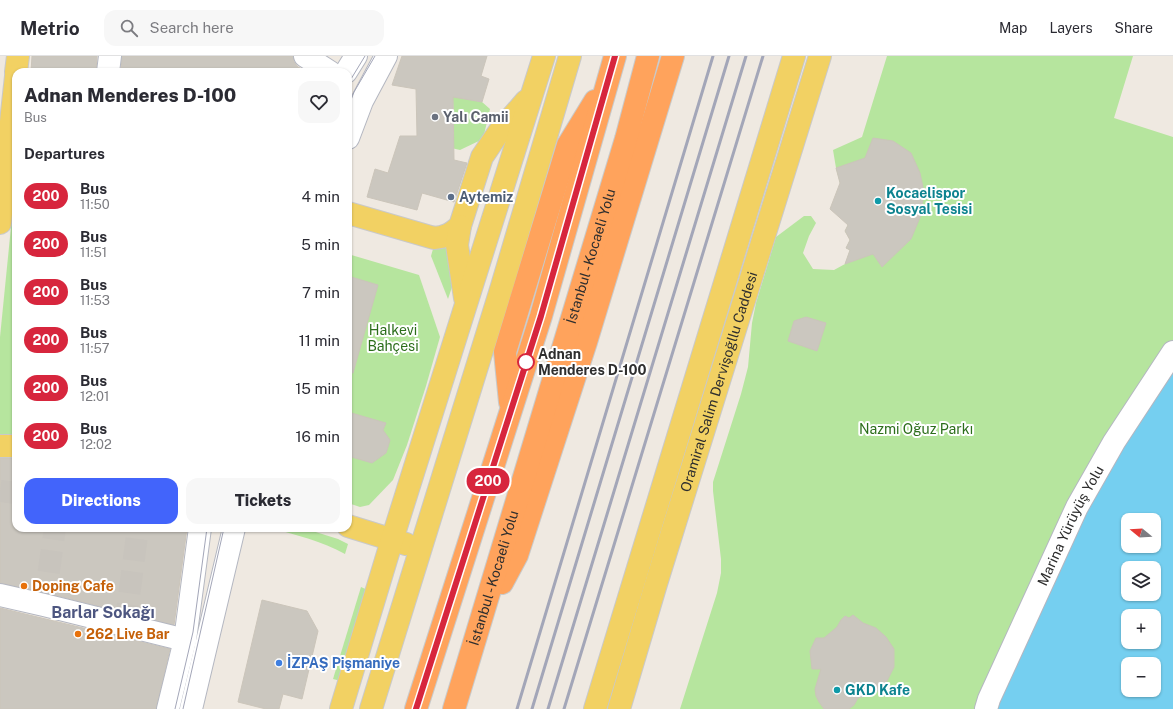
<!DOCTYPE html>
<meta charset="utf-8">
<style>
body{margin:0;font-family:"Public Sans",sans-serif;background:#f7f7f7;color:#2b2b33;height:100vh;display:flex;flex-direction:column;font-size:15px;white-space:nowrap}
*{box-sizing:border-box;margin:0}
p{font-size:13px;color:#7c7c81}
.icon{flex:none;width:22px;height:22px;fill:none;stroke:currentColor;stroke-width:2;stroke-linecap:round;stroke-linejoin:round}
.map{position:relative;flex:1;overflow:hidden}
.details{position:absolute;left:12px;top:12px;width:340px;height:464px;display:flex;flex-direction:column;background:#fff;border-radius:12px;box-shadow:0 1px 3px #0004}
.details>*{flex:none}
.badge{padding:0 8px;border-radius:13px;font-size:14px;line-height:26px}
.needle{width:26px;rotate:288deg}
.fabs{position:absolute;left:1121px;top:457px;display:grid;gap:8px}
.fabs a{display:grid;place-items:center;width:40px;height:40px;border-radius:8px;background:#fff;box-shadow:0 1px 3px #0004;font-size:20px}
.map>.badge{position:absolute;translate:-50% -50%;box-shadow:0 0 0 2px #fff}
h2{padding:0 12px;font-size:15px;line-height:36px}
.round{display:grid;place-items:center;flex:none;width:42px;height:42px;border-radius:12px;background:#f7f7f7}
.summary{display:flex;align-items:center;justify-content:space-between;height:68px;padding:0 12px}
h1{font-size:19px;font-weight:800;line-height:30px}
.button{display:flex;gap:8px;margin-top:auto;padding:8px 12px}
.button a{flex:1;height:46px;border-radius:12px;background:#4264fb;color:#fff;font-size:16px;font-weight:800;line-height:46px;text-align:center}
.button a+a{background:#f7f7f7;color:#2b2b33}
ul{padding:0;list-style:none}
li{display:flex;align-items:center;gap:12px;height:48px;padding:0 12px}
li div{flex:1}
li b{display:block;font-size:15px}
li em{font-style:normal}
li .badge{min-width:44px;font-weight:700;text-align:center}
header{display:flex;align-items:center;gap:24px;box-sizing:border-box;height:56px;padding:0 20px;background:#fff;border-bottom:1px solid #e1e1e2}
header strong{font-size:19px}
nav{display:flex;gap:22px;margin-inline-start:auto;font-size:14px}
.search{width:280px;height:36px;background:#f7f7f7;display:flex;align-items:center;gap:10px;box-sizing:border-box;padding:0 14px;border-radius:12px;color:#7c7c81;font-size:15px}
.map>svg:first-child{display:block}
.green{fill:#b6e59e}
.water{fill:#75cff0;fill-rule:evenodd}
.building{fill:#cbc7bf;stroke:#cbc5ba}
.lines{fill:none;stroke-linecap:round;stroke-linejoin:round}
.minor-tunnel{stroke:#c8c4bd;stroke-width:22;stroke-dasharray:22 11;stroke-linecap:butt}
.minor-casing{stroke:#b4b7c1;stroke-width:24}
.major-casing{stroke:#c9c9c9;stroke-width:24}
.highway-casing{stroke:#c9c9c9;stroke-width:24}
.minor{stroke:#fff;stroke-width:22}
.major{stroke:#f2d163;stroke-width:22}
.highway{stroke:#ffa35c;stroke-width:22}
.tram{stroke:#a3a6b8;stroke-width:1}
.rail{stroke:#a3a6b8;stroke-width:3}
.line-casing{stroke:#fff;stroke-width:9}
.line{stroke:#d7263d;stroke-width:6}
.worship-dot{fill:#6b7280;stroke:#fff;stroke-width:1.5}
.service-dot{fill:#5c6f8a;stroke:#fff;stroke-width:1.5}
.culture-dot{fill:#0f9aa8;stroke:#fff;stroke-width:1.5}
.stop-dot{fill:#fff;stroke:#d7263d;stroke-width:2}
.food-dot{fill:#e8710a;stroke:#fff;stroke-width:1.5}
.shop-dot{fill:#3f7fe0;stroke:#fff;stroke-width:1.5}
.labels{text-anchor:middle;stroke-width:4;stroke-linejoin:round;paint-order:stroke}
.worship-label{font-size:14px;font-weight:bold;fill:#5b616d;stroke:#fff;text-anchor:start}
.culture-label{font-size:14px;font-weight:bold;fill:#0d838f;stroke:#fff;text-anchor:start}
.service-label{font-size:14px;font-weight:bold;fill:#4e5e75;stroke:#fff;text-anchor:start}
.street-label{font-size:14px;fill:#2e2e2e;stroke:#fff}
.park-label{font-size:14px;fill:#2c6e1b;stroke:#fff}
.stop-label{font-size:14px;font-weight:bold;fill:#2e2e2e;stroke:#fff;text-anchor:start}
.food-label{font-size:14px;font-weight:bold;fill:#c56008;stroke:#fff;text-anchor:start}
.shop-label{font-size:14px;font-weight:bold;fill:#366cbe;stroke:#fff;text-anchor:start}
.quarter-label{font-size:16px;font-weight:bold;fill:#4d5680;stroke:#fff}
</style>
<header>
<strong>Metrio</strong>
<div class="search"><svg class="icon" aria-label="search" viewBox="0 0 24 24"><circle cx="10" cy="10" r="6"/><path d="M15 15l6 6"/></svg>Search here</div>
<nav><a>Map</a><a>Layers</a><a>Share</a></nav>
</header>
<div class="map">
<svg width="1173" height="653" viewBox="0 0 1173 653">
<rect width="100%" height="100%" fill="#efe9e1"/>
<!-- green -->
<g class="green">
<polygon points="887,0 1133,0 1114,62 1173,81 1173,296 986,653 680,653 717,537 721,517 721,503 713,435 713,426 741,338 748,311 752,267 756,247 776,181 804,160 811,160 816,167 809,180 803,197 813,213 834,214 845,208 850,194 846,192 850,184 845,175 848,169 840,127 836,112 833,94 862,81"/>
<polygon points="419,34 482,46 490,53 483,83 460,94 438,89 454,78 453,43 416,44"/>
<polygon points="16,121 16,382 0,383 0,281"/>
<polygon points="446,184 458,213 448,243 431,200 435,186"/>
<polygon points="348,198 419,219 440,281 426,330 407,389 393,424 369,449 360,451 348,447"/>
<path d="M271,472H303L338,483L348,488L345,498C322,485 296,479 271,472Z"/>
<polygon points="361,531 372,536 345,626 333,623"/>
</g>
<!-- water -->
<path class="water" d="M1173,296V653H986L1030,552ZM1128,464H1154V490H1128ZM1128,512H1154V538H1128ZM1128,560H1154V586H1128ZM1128,608H1154V634H1128Z"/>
<!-- building -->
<g class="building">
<polygon points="32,0 97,0 96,16 31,16"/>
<polygon points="122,0 293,0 294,6 298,11 307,16 121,16"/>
<polygon points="402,0 487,0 481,20 489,23 482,46 453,41 454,104 467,107 454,146 422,137 417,154 367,141 375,113 388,117 400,80 417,80 416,33 392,29"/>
<polygon points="873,82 893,85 911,97 920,117 924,136 921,159 911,183 882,211 873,198 845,208 850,194 846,192 850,184 845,175 848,169 830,153 840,127 836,112 865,102"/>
<polygon points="348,220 378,229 353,317 348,317"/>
<polygon points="806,261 826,267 817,295 788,285 794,265"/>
<polygon points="348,356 386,367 383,374 390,384 388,391 386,397 372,407 348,400"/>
<polygon points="0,402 16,402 16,472 187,472 174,569 47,537 0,527"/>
<polygon points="262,544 307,555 318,575 302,643 283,638 279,653 266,653 238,646"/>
<polygon points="0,552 170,593 156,653 0,653"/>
<polygon points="853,559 863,567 876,572 886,581 894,593 894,611 885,629 874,638 858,642 854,649 849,653 824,653 819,646 816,640 815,633 821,613 812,613 810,595 816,582 824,582 837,571 841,564 845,560 849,562"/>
</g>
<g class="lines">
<!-- minor-tunnel -->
<g class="minor-tunnel">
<polyline points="0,435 16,437"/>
<polyline points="44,549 55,472"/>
<polyline points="125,570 138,472"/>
</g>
<!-- minor casing -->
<g class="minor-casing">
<g id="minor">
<polyline points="305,0 330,16"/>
<polyline points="108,16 110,0"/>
<polyline points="346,16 356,0"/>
<polyline points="348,82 362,45 386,0"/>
<polyline points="0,539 44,549 185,584"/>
<polyline points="168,653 185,584 200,472"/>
<polyline points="191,653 234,472"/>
<path id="s1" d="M986,653L989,643L1077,451L1114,386L1173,296"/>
</g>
</g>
<!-- major casing -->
<g class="major-casing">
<g id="major">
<polyline points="16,16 18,0"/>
<path d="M348,157L434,182C446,181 451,178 460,170L482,101L499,76L526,45"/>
<polyline points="0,167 16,20"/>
<polyline points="460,170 457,189 465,242"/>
<polyline points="0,390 16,390"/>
<polyline points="348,470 406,488"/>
<polyline points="341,653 392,484 544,0"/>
<polyline points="371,653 502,230 570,0"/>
<polyline points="595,653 794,0"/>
<path id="s2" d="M619,653L656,528L820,0"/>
</g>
</g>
<!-- highway casing -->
<g class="highway-casing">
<g id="highway">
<polyline points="510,346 505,296 568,89 595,45"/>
<polyline points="502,527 517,499 586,286 673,0"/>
<polyline points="416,653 541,260 615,0"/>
<path id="s3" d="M454,653L626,83L648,0"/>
</g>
</g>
<!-- minor -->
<use href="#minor" class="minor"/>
<!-- major -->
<use href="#major" class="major"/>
<!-- highway -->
<use href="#highway" class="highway"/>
<!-- tram -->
<g class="tram">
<polyline points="348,28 365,0"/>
<polyline points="348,52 354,36 375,0"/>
<polyline points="175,653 193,576 207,472"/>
<polyline points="183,653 224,472"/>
</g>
<!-- rail -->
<g class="rail">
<polyline points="517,653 713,0"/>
<polyline points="532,653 729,0"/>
<polyline points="548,653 746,0"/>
<polyline points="564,653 763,0"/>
</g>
</g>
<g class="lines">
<!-- line casing -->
<g class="line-casing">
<polyline id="line" points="416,653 541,260 615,0"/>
</g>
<!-- line -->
<use href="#line" class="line"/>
</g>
<!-- markers -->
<circle class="worship-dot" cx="435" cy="61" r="4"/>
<circle class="service-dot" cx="451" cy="141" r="4"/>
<g class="culture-dot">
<circle cx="878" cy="145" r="4"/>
<circle cx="837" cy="634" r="4"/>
</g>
<circle class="stop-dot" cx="526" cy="306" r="8"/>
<g class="food-dot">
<circle cx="24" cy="530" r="4"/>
<circle cx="78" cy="578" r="4"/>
</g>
<circle class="shop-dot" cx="279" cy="607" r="4"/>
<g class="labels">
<!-- worship labels -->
<g class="worship-label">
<text x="443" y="66">Yalı Camii</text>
</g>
<!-- culture labels -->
<g class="culture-label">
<text x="886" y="142">Kocaelispor<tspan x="886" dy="16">Sosyal Tesisi</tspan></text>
<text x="845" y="639">GKD Kafe</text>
</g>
<!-- service labels -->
<g class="service-label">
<text x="459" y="146">Aytemiz</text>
</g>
<!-- street labels -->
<g class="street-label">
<text dy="5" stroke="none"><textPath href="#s3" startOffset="473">İstanbul - Kocaeli Yolu</textPath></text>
<text dy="5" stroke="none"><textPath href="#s2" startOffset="342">Oramiral Salim Dervişoğllu Caddesi</textPath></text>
<text dy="5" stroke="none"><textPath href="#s1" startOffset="202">Marina Yürüyüş Yolu</textPath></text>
<text dy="5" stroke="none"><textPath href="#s3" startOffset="137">İstanbul - Kocaeli Yolu</textPath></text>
</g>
<!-- park labels -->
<g class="park-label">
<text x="393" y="279">Halkevi<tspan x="393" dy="16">Bahçesi</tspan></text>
<text x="916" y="378">Nazmi Oğuz Parkı</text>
</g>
<!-- stop labels -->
<g class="stop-label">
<text x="538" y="303">Adnan<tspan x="538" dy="16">Menderes D-100</tspan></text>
</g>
<!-- food labels -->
<g class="food-label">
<text x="32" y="535">Doping Cafe</text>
<text x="86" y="583">262 Live Bar</text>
</g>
<!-- shop labels -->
<g class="shop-label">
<text x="287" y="612">İZPAŞ Pişmaniye</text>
</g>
<!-- quarter labels -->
<g class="quarter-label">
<text x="103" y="562">Barlar Sokağı</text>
</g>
</g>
</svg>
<div class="fabs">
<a><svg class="needle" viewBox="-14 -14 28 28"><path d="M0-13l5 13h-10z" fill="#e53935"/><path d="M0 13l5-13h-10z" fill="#7c7c81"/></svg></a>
<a><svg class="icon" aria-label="layers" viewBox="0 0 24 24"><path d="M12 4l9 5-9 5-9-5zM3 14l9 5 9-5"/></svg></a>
<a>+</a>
<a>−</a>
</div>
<b class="badge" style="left:488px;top:425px;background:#d7263d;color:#fff">200</b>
<section class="details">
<div class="summary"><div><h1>Adnan Menderes D-100</h1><p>Bus</p></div><a class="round"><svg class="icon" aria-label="heart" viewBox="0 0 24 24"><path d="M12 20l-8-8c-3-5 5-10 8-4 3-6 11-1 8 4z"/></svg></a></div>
<h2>Departures</h2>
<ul>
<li><span class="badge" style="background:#d7263d;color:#fff">200</span><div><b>Bus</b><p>11:50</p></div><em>4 min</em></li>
<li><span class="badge" style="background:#d7263d;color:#fff">200</span><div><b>Bus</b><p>11:51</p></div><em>5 min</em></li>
<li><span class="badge" style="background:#d7263d;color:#fff">200</span><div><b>Bus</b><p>11:53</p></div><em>7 min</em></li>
<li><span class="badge" style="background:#d7263d;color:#fff">200</span><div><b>Bus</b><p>11:57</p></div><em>11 min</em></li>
<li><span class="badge" style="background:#d7263d;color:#fff">200</span><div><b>Bus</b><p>12:01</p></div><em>15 min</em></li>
<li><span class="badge" style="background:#d7263d;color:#fff">200</span><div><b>Bus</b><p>12:02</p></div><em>16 min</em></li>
</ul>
<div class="button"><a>Directions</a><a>Tickets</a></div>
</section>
</div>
